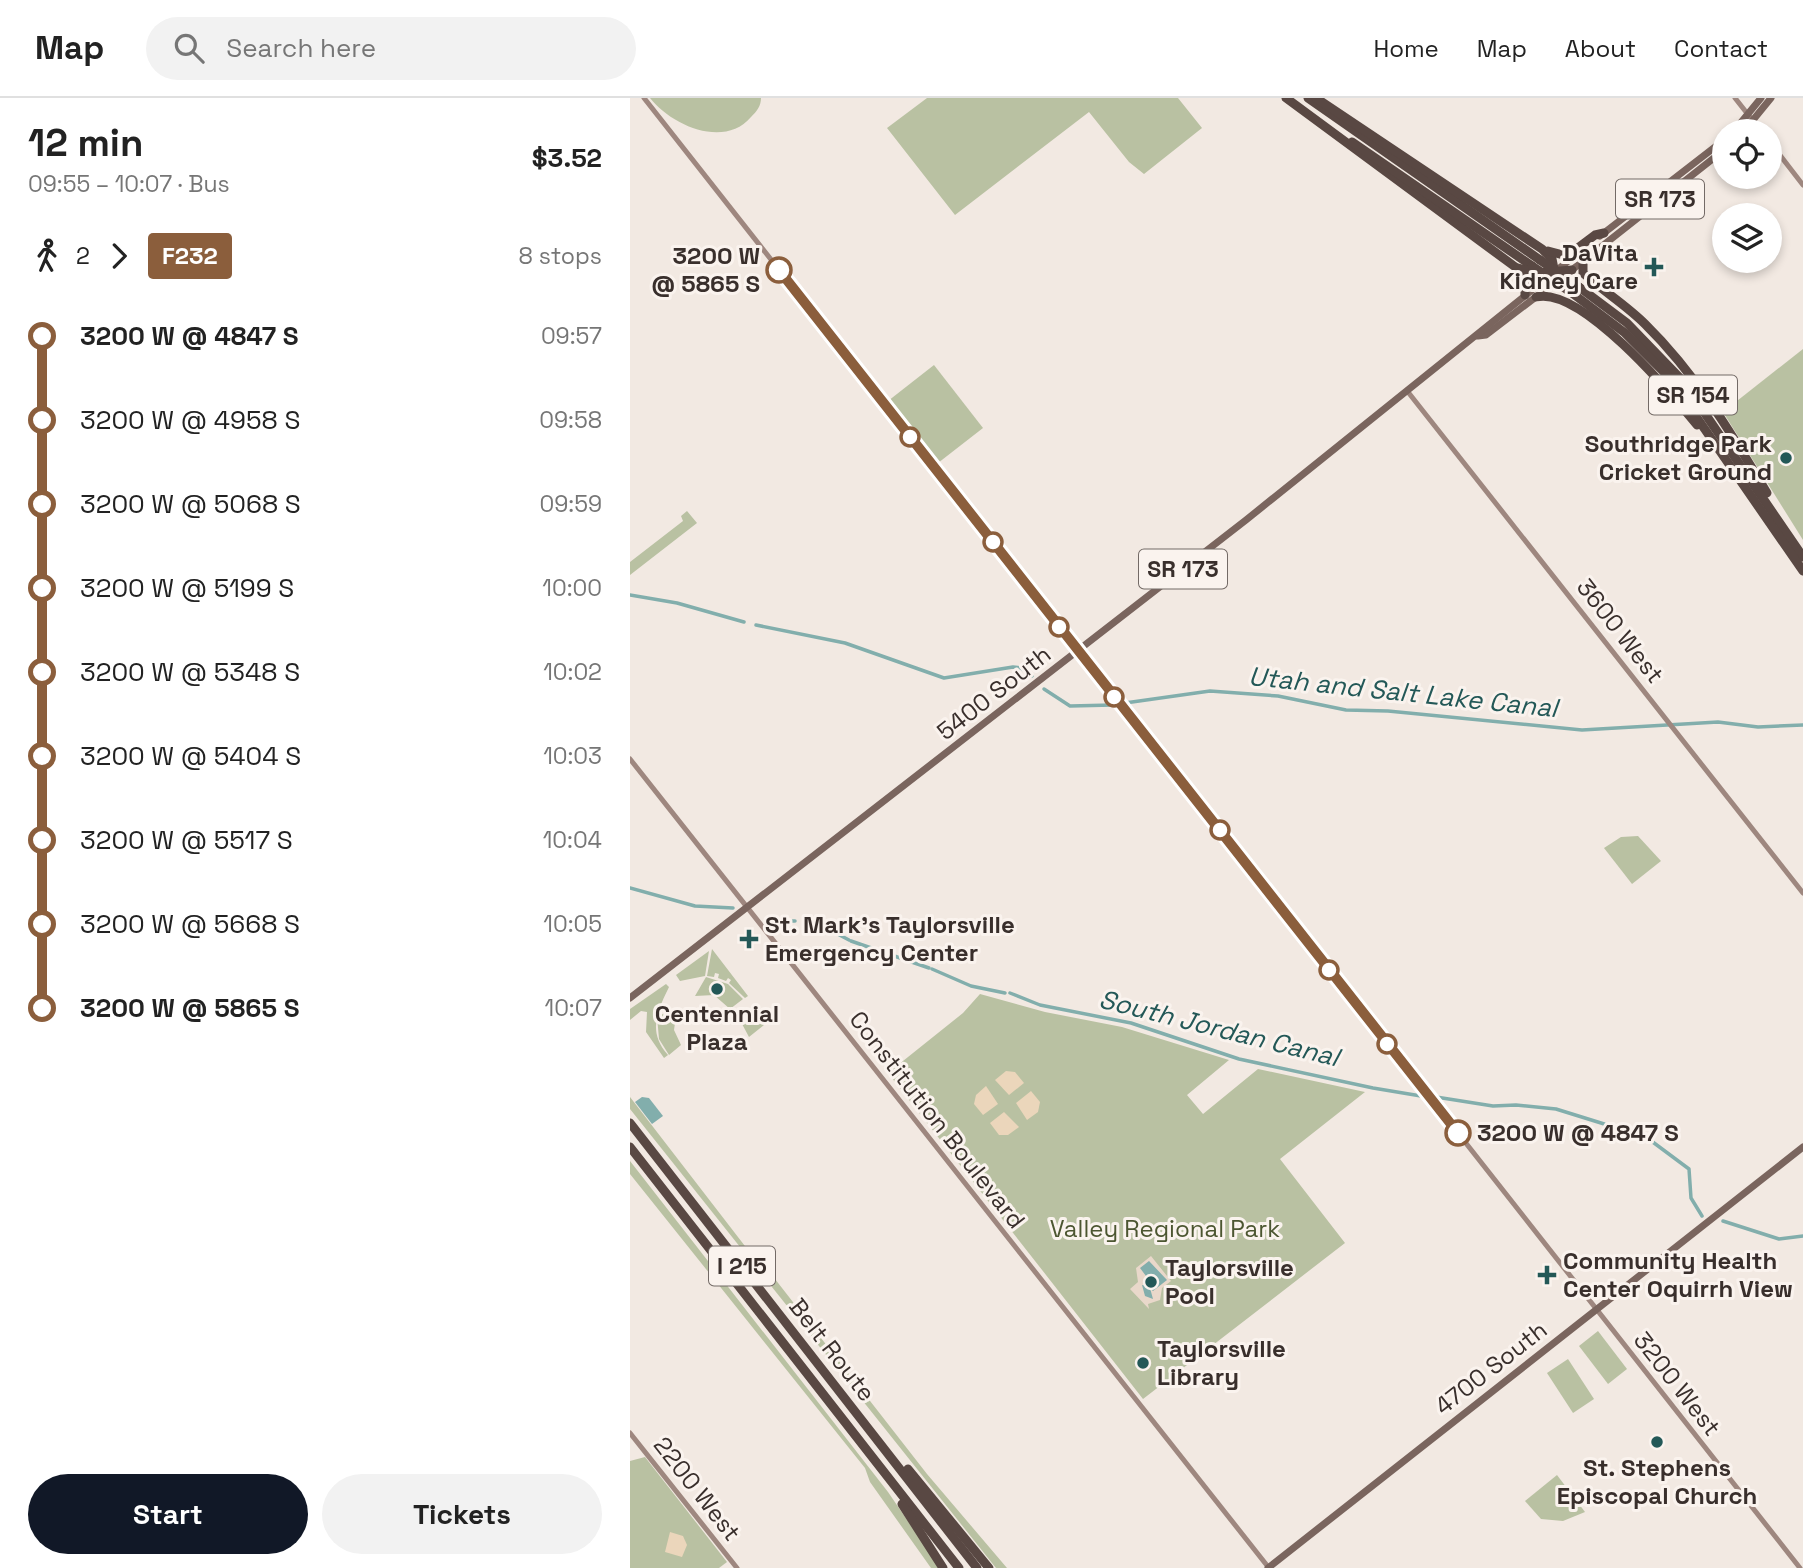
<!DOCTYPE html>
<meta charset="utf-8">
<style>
body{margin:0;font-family:"Space Grotesk",sans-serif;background:#f2f2f2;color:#222;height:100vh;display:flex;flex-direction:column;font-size:26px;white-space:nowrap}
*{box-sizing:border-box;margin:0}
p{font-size:23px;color:#767676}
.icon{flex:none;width:38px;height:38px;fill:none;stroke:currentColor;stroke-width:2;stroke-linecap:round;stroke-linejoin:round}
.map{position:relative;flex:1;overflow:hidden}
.side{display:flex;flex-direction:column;background:#fff;width:630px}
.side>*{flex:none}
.badge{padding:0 14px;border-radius:5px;font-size:24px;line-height:46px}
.tools{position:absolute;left:1082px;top:21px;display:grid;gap:14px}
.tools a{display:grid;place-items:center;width:70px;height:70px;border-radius:50%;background:#fff;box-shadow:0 4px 10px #0003;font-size:35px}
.map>.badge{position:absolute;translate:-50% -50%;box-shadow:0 0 0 4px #fff}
.legs{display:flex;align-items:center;gap:10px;height:77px;padding:0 28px;font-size:23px}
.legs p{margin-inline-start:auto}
.headline{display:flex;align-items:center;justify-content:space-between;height:119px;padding:0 28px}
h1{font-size:38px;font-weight:800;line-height:52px}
.primary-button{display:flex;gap:14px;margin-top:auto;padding:14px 28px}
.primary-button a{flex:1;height:80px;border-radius:42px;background:#111827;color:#fff;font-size:28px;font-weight:800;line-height:80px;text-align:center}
.primary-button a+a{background:#f2f2f2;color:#222}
ul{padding:0 28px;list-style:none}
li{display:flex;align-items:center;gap:24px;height:84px;font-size:26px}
li i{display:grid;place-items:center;width:10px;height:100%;margin:0 9px;background:currentColor}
li i::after{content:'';width:18px;height:18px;margin:-9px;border:5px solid;border-radius:50%;background:#fff}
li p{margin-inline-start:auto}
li:first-child i{background:linear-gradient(#0000 50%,currentColor 0)}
li:last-child i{background:linear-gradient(currentColor 50%,#0000 0)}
header{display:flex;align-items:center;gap:42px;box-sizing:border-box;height:98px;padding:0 35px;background:#fff;border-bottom:2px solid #e0e0e0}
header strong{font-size:33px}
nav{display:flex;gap:38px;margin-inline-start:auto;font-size:24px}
.search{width:490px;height:63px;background:#f2f2f2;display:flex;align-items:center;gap:18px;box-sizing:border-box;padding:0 24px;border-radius:38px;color:#767676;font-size:26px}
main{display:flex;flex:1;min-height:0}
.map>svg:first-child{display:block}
.green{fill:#b9c1a2}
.sand{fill:#ebd6bb}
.plaza{fill:#e9d8ca}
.water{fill:#82aeac}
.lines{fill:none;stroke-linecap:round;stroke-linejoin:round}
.canal{stroke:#82aeac;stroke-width:3.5}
.secondary{stroke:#9e877f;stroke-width:5}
.primary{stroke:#7a655e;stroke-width:7}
.highway{stroke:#594843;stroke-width:9}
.highway-bridge{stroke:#594843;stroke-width:9}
.line-1-casing{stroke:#fff;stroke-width:16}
.line-1{stroke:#8b5e3c;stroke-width:10}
.poi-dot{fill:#235857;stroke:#faf3ee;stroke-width:2.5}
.stop-1-dot{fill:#fff;stroke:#8b5e3c;stroke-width:3.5}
.labels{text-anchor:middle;stroke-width:6;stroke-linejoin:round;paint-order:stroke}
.shield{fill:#faf3ee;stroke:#736a66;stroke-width:2}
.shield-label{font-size:23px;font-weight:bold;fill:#392f2c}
.poi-label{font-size:24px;font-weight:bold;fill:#392f2c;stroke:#faf3ee;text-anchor:start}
.stop-label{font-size:24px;font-weight:bold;fill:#392f2c;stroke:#faf3ee;text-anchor:end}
.street-label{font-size:24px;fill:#392f2c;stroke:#faf3ee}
.park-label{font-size:24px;fill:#4c5631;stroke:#faf3ee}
.water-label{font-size:26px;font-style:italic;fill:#235857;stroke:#faf3ee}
</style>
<header>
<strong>Map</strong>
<div class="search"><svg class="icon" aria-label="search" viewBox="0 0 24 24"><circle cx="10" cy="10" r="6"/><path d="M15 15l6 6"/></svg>Search here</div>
<nav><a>Home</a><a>Map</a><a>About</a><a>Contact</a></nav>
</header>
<main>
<section class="side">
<div class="headline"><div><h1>12 min</h1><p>09:55 – 10:07 · Bus</p></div><b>$3.52</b></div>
<div class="legs"><svg class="icon" aria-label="walk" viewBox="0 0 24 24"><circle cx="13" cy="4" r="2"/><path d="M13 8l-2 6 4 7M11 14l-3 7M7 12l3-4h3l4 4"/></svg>2<svg class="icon" aria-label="forward" viewBox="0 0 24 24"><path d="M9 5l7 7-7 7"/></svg><b class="badge" style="background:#8b5e3c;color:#fff">F232</b><p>8 stops</p></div>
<ul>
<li><i style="color:#8b5e3c"></i><b>3200 W @ 4847 S</b><p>09:57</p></li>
<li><i style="color:#8b5e3c"></i><span>3200 W @ 4958 S</span><p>09:58</p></li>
<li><i style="color:#8b5e3c"></i><span>3200 W @ 5068 S</span><p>09:59</p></li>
<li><i style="color:#8b5e3c"></i><span>3200 W @ 5199 S</span><p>10:00</p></li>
<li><i style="color:#8b5e3c"></i><span>3200 W @ 5348 S</span><p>10:02</p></li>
<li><i style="color:#8b5e3c"></i><span>3200 W @ 5404 S</span><p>10:03</p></li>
<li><i style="color:#8b5e3c"></i><span>3200 W @ 5517 S</span><p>10:04</p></li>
<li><i style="color:#8b5e3c"></i><span>3200 W @ 5668 S</span><p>10:05</p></li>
<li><i style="color:#8b5e3c"></i><b>3200 W @ 5865 S</b><p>10:07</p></li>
</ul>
<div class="primary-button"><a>Start</a><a>Tickets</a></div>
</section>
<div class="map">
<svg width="1173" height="1470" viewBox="0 0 1173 1470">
<rect width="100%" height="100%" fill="#f2e9e2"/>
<!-- green -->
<g class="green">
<path d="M20,0H131C131,8 127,13 121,19C94,51 41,27 20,0Z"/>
<polygon points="297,0 548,0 572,30 514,76 499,64 459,14 325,117 257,30"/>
<polygon points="1173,251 1173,442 1093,314"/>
<polygon points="304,267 353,330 308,365 258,303"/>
<polygon points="57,413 67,425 0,477 0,464 53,423 51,418"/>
<polygon points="1008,738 1031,763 1002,786 974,750 991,739"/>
<polygon points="82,851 118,898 115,900 99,885 101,882 98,880 96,883 88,880 89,876 85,875 84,879 77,878"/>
<polygon points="79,853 75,878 50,883 46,877"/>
<polygon points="76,879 98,886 113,901 100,911 84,897 65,898"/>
<path d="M36,886L39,889C29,910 16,933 38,957L34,960L16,934L17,914L11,913L0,922V911Z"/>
<polygon points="350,896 415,914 492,929 599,962 557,997 573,1016 628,971 735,994 650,1061 715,1145 513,1301 258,975 333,915"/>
<polygon points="130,910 139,923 119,939 111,924"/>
<polygon points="47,911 44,932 51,947 39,957 29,941 27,918"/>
<polygon points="0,999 142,1183 145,1181 297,1376 377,1470 366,1470 0,1011"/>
<polygon points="0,1063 258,1394 310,1470 301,1470 240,1384 235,1370 0,1076"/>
<polygon points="968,1233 997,1271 978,1286 949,1248"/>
<polygon points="938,1261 964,1301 943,1315 917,1275"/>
<polygon points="15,1359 97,1464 89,1470 0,1470 0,1363"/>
<polygon points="927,1377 955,1414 933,1423 911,1421 895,1403"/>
</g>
<!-- sand -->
<g class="sand">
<polygon points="376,973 385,974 394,985 379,997 365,982"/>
<polygon points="356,988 368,1006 353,1017 344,1006 346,997"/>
<polygon points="401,993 410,1004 408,1014 397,1022 386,1005"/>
<polygon points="374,1014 389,1029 378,1037 369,1037 360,1025"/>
<polygon points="40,1434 53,1438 57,1447 52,1459 35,1454"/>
</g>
<!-- plaza -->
<polygon class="plaza" points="521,1158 541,1183 532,1190 530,1202 518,1206 519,1211 500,1191 508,1184 506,1170"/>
<!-- water -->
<g class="water">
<polygon points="12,999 19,1000 33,1018 22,1026 5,1004"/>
<polygon points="519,1163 537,1182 523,1193 520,1190 523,1201 515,1198 512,1187 519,1188 522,1186 510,1170"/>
</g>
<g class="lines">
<!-- canal -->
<g class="canal">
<polyline points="0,497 47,505 114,524"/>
<polyline points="126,527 215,545 314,580 383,569 391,570 402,578"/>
<polyline points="414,591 440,608 483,607"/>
<polyline points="495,605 580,593 648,598 716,612 758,613 952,632 1088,624 1128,629 1173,627"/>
<polyline points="0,790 65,808 103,810"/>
<polyline points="156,823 165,823"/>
<polyline points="179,823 199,832"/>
<polyline points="202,833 219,842"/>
<polyline points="221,843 299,870"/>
<polyline points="302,871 341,888 375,895"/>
<polyline points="380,895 410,907 501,925 609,961 743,990 791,998"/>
<polyline points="806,999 863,1008 886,1007 926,1011 1016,1039 1059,1071 1061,1100 1072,1118"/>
<polyline points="1093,1123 1149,1141 1173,1138"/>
</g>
<!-- secondary -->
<g class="secondary">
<polyline points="14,0 1170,1470"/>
<polyline points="1105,0 1131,33"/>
<polyline points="1139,43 1173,87"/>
<polyline points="778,294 1173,795"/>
<polyline points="0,661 639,1470"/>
<polyline points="0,1335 107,1470"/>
</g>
<!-- primary -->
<g class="primary">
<polyline points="1104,33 1131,0"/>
<polyline points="1114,33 1141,0"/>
<polyline points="970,138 1094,42"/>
<polyline points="938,175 1094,52"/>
<polyline points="848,238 856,237 928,182"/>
<polyline points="0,900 616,422 952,152"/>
<polyline points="638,1470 1173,1049"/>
</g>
<!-- highway -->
<g class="highway">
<polyline points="656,0 888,171 895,183 895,197"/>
<polyline points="678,0 910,162"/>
<polyline points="686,0 912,151 922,161 925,176"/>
<polyline points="722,44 902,168"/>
<polyline points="918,153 937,158 965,137 974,135"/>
<path d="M953,163V175C973,193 996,207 1015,226C1065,275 1102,336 1137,395"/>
<polyline points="888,170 907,175 942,172"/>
<polyline points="949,189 997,225 1052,282 1173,459"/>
<polyline points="942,195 995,235 1038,278 1173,473"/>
<path d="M906,199C951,188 1040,294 1067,327"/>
<polyline points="0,1025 347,1470"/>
<polyline points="0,1049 329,1470"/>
<polyline points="278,1371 359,1470"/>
<polyline points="272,1406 313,1470"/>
</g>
<!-- highway-bridge -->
<g class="highway-bridge">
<polyline points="910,162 949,189"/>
<polyline points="902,168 942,195"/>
</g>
</g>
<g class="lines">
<!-- line-1 casing -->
<g class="line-1-casing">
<polyline id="line-1" points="149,172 828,1035"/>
</g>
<!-- line-1 -->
<use href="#line-1" class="line-1"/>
</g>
<!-- markers -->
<g class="poi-dot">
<path d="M1020.5 158.5h7v7h7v7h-7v7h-7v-7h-7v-7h7z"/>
<circle cx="1156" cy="360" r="7"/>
<path d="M115.5 830.5h7v7h7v7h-7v7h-7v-7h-7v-7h7z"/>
<circle cx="87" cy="891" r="7"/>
<path d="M913.5 1166.5h7v7h7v7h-7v7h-7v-7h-7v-7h7z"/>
<circle cx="521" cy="1184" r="7"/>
<circle cx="513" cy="1265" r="7"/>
<circle cx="1027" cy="1344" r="7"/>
</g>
<g class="stop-1-dot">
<circle cx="149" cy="172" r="12"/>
<circle cx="280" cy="339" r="9"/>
<circle cx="363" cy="444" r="9"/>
<circle cx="429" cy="529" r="9"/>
<circle cx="484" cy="599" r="9"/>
<circle cx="590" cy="732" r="9"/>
<circle cx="699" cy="872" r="9"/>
<circle cx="757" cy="946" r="9"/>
<circle cx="828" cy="1035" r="12"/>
</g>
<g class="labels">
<!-- shield labels -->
<g class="shield">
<rect x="986" y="81.5" width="88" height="39" rx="5"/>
<rect x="1019" y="277.5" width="88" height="39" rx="5"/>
<rect x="509" y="451.5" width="88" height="39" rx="5"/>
<rect x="79" y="1148.5" width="66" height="39" rx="5"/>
</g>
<g class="shield-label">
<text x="1030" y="109">SR 173</text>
<text x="1063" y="305">SR 154</text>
<text x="553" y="479">SR 173</text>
<text x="112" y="1176">I 215</text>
</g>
<!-- poi labels -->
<g class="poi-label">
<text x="1008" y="163" text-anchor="end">DaVita<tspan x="1008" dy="28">Kidney Care</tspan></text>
<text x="1142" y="354" text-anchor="end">Southridge Park<tspan x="1142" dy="28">Cricket Ground</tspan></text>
<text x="135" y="835">St. Mark's Taylorsville<tspan x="135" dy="28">Emergency Center</tspan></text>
<text x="87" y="924" text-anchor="middle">Centennial<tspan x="87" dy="28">Plaza</tspan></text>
<text x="933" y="1171">Community Health<tspan x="933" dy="28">Center Oquirrh View</tspan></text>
<text x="535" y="1178">Taylorsville<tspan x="535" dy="28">Pool</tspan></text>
<text x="527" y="1259">Taylorsville<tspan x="527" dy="28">Library</tspan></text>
<text x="1027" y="1378" text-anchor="middle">St. Stephens<tspan x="1027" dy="28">Episcopal Church</tspan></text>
</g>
<!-- stop labels -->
<g class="stop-label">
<text x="130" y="166">3200 W<tspan x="130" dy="28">@ 5865 S</tspan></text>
<text x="847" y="1043" text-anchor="start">3200 W @ 4847 S</text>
</g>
<!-- street labels -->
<g class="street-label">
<text transform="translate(990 533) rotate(52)" y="8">3600 West</text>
<text transform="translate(364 595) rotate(-38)" y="8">5400 South</text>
<text transform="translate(307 1022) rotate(52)" y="8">Constitution Boulevard</text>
<text transform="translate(202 1252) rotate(52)" y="8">Belt Route</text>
<text transform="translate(861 1270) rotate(-38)" y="8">4700 South</text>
<text transform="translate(1047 1286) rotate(52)" y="8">3200 West</text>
<text transform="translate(67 1391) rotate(52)" y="8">2200 West</text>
</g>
<!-- park labels -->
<g class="park-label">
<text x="535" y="1139">Valley Regional Park</text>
</g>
<!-- water labels -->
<g class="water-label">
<text transform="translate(773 594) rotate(6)" y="9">Utah and Salt Lake Canal</text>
<text transform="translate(589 930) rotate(14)" y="9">South Jordan Canal</text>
</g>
</g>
</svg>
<div class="tools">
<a><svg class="icon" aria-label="locate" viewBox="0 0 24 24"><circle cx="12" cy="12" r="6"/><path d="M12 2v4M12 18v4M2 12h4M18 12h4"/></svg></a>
<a><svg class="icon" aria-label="layers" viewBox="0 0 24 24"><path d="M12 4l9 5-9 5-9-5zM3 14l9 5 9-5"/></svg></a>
</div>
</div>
</main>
